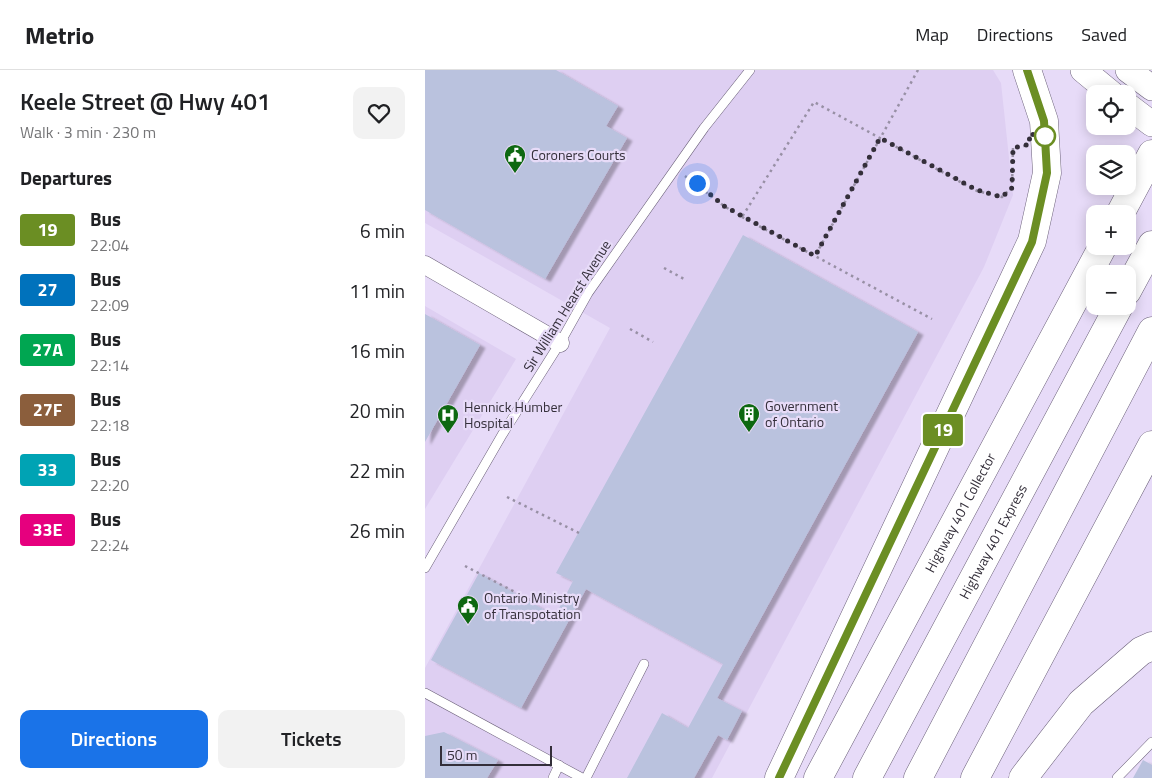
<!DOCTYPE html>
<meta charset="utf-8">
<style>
body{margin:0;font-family:"Titillium Web",sans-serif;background:#f2f2f2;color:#202124;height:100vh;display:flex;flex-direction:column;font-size:19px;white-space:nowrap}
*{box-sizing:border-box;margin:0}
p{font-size:16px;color:#757577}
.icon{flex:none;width:28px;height:28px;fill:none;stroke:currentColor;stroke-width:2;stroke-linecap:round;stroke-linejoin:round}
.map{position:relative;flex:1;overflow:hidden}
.details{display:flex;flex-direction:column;background:#fff;width:425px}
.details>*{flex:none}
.badge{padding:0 10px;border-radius:4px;font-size:18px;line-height:32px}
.fabs{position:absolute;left:661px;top:15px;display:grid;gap:10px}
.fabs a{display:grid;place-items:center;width:50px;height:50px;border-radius:10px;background:#fff;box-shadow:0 2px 12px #0003;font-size:25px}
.scale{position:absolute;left:15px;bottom:12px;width:112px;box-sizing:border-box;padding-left:5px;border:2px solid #342f3a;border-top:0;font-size:14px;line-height:18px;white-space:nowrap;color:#342f3a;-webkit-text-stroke:4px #e7dbf8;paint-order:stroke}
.you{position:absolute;width:25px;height:25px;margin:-12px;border:4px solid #fff;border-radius:50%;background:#1a73e8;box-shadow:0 0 0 8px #1a73e833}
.map>.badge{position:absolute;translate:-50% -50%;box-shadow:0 0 0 2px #fff}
h2{padding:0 20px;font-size:19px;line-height:45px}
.round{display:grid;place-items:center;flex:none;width:52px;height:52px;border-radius:10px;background:#f2f2f2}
.summary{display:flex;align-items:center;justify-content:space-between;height:85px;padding:0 20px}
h1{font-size:24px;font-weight:600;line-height:38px}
.button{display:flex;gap:10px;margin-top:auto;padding:10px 20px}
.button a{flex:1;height:58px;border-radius:10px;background:#1a73e8;color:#fff;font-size:20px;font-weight:600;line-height:58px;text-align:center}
.button a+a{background:#f2f2f2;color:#202124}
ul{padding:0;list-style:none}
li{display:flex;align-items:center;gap:15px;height:60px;padding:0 20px}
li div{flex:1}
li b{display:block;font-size:19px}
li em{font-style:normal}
li .badge{min-width:55px;font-weight:700;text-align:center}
header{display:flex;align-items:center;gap:30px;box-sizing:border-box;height:70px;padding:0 25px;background:#fff;border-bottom:1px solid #e0e0e0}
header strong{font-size:24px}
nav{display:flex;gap:28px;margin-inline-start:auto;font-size:18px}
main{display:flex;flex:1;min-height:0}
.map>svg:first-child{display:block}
.built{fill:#decff2}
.building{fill:#bac2de;filter:url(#shadow)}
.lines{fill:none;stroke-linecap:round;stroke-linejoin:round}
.service-casing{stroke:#6b6079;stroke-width:10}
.minor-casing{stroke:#6b6079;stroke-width:19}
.secondary-casing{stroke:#6b6079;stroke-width:26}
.motorway-casing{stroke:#6b6079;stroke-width:29}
.path{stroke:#9890a5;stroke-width:2.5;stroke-dasharray:2.5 4;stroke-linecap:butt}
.service{stroke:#fff;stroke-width:9}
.minor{stroke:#fff;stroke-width:18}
.secondary{stroke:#fff;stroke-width:25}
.motorway{stroke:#fff;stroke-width:28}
.line-casing{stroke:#fff;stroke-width:11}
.line{stroke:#6b8e23;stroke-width:8}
.walk{stroke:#342f3a;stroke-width:5;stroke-dasharray:0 9}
.stop-dot{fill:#fff;stroke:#6b8e23;stroke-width:2.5}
.labels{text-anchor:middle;stroke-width:4.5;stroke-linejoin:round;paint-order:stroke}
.poi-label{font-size:14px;fill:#342f3a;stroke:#e7dbf8;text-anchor:start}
.street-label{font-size:14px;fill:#342f3a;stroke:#e7dbf8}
</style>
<header>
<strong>Metrio</strong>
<nav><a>Map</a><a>Directions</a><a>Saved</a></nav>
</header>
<main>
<section class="details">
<div class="summary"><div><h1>Keele Street @ Hwy 401</h1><p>Walk · 3 min · 230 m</p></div><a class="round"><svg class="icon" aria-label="heart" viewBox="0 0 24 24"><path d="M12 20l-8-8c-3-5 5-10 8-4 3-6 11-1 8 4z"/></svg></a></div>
<h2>Departures</h2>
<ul>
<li><span class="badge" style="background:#6b8e23;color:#fff">19</span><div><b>Bus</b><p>22:04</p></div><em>6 min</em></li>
<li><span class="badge" style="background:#0072bc;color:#fff">27</span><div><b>Bus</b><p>22:09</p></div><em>11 min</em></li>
<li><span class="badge" style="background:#00a651;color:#fff">27A</span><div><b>Bus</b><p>22:14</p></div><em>16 min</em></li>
<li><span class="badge" style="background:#8b5e3c;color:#fff">27F</span><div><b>Bus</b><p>22:18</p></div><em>20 min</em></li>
<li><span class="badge" style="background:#00a3b4;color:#fff">33</span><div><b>Bus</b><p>22:20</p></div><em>22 min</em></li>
<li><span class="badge" style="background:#e6007e;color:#fff">33E</span><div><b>Bus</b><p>22:24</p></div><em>26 min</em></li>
</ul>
<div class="button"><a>Directions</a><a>Tickets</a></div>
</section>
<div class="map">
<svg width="727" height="708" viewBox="0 0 727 708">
<defs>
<filter id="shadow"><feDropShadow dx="5.5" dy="3" stdDeviation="1" flood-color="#0004"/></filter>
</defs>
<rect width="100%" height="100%" fill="#e7dbf8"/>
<!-- built -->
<g class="built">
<polygon points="0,0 568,0 576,13 588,125 559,197 287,708 0,708 0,598 185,258 0,153"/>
<polygon points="0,236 91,289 0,439"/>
</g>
<!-- building -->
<g class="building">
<polygon points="0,0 131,0 193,36 181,56 202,68 120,209 0,140"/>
<polygon points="318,165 493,262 292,628 317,641 302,670 293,665 269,708 202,708 237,643 263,658 298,594 161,519 96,638 6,590 54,503 130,546 148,511 131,503"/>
<polygon points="0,244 55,275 0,372"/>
<polygon points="19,662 73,690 62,708 0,708 0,666"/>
<polygon points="718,690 727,695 727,708 708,708"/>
</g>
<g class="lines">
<!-- service casing -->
<g class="service-casing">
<g id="service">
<polyline points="0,498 77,365 135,273 163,223 279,58 325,0"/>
<polyline points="0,623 157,708"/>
<polyline points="128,708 134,695"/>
<polyline points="161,708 219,594"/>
<polyline points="692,708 727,672"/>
</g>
</g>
<!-- minor casing -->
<g class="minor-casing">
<polyline id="minor" points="0,195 135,273"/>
</g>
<!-- secondary casing -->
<g class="secondary-casing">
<g id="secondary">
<polyline points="658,0 687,24"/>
<polyline points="703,0 727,18"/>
<polyline points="702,35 727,54"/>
</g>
</g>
<!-- motorway casing -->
<g class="motorway-casing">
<g id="motorway">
<polyline points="695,144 727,84"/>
<polyline points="702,221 727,175"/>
<polyline points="354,708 607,171 622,103 619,51 602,0"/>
<path id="s1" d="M393,708L678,176"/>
<path id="s2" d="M442,708L694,236"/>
<polyline points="493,708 727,261"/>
<polyline points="550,708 727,375"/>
<polyline points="598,708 656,633 716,581 727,576"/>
</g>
</g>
<!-- path -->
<g class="path">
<polyline points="493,0 390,186 507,249"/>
<polyline points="260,106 299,136 317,147 389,32 552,121 577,127 587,117 588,78 599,76"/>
<polyline points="317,147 390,186"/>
<polyline points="239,198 261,210"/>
<polyline points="205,259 228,272"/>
<polyline points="82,427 154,463"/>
<polyline points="40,496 115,535"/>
</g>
<!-- service -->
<use href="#service" class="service"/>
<!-- minor -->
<use href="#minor" class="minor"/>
<!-- secondary -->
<use href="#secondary" class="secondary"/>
<!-- motorway -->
<use href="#motorway" class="motorway"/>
</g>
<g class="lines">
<!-- line casing -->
<g class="line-casing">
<polyline id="line" points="354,708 607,172 622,103 619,51 602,0"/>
</g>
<!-- line -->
<use href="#line" class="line"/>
<!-- walk -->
<polyline class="walk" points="272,113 299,136 390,186 455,68 552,120 577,127 587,118 588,78 605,74 604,64 620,66"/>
</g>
<!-- icons -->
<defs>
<g id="civic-pin" transform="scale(1.125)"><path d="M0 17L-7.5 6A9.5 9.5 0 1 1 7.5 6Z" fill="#0d6810" stroke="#e7dbf8"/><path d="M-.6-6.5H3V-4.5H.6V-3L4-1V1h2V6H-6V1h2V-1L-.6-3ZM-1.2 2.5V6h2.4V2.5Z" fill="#fff"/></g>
<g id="building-pin" transform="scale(1.125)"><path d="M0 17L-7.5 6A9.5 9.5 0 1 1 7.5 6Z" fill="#0d6810" stroke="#e7dbf8"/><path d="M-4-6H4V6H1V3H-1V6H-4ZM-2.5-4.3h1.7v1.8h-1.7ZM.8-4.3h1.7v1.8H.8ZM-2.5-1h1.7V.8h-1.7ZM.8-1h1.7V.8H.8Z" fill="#fff"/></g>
<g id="hospital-pin" transform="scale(1.125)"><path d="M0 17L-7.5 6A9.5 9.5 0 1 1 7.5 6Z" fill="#0d6810" stroke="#e7dbf8"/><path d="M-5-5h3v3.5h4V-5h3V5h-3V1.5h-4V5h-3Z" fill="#fff"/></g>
</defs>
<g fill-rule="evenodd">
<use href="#civic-pin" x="90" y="85"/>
<use href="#building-pin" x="324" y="344"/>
<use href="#hospital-pin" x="23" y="345"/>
<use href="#civic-pin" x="43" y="536"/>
</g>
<!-- markers -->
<circle class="stop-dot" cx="620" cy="66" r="10"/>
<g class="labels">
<!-- poi labels -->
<g class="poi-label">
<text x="106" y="90">Coroners Courts</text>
<text x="340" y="341">Government<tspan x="340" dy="16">of Ontario</tspan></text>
<text x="39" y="342">Hennick Humber<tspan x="39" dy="16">Hospital</tspan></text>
<text x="59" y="533">Ontario Ministry<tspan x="59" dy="16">of Transpotation</tspan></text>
</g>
<!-- street labels -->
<g class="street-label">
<text transform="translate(142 236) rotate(-58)" y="5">Sir William Hearst Avenue</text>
<text dy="5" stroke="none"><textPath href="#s1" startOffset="301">Highway 401 Collector</textPath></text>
<text dy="5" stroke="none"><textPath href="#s2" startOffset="268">Highway 401 Express</textPath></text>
</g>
</g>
</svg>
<div class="fabs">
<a><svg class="icon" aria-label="locate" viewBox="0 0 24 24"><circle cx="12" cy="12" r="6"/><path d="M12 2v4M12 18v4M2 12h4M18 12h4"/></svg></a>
<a><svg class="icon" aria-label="layers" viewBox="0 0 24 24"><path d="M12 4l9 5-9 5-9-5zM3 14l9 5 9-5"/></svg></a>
<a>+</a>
<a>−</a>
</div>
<div class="scale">50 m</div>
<div class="you" style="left:272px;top:113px"></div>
<b class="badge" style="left:518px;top:360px;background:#6b8e23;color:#fff">19</b>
</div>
</main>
